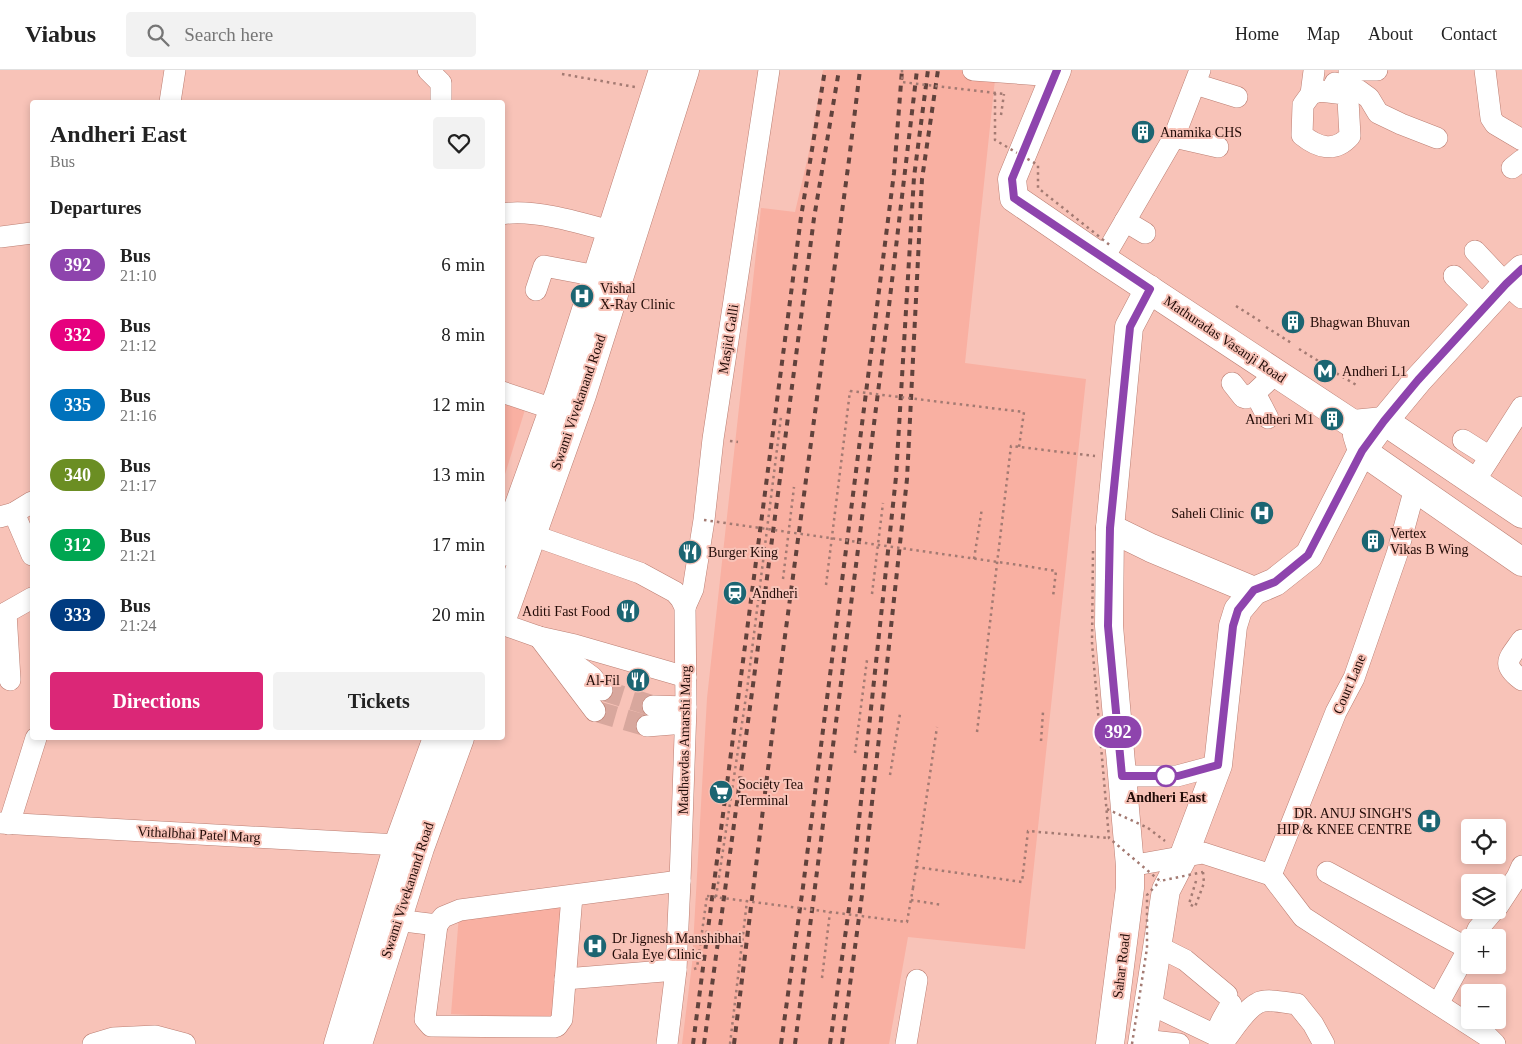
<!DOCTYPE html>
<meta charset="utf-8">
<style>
body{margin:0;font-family:Georgia,serif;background:#f2f2f2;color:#222;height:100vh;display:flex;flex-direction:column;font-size:19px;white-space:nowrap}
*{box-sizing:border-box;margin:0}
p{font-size:16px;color:#767676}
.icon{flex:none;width:28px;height:28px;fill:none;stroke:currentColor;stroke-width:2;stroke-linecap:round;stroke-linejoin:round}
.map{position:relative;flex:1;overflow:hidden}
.sheet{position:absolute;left:30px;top:30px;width:475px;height:640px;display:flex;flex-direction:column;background:#fff;border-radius:5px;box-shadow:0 2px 8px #0003}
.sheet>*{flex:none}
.badge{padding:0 10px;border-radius:16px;font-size:18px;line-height:32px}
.fabs{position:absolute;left:1461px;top:749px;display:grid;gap:10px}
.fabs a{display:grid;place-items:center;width:45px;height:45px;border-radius:5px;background:#fff;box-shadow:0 2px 8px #0003;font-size:25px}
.map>.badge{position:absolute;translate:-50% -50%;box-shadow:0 0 0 2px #fff}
h2{padding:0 20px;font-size:19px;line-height:45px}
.round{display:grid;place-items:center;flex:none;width:52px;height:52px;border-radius:5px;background:#f2f2f2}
.head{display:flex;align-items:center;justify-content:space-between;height:85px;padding:0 20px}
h1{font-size:24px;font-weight:700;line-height:38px}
.primary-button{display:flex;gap:10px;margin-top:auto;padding:10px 20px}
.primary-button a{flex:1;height:58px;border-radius:5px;background:#db2777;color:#fff;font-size:20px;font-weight:700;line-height:58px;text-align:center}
.primary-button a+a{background:#f2f2f2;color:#222}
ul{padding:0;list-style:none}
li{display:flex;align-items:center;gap:15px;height:70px;padding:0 20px}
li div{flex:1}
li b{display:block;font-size:19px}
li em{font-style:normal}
li .badge{min-width:55px;font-weight:700;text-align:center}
header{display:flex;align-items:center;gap:30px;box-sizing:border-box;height:70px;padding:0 25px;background:#fff;border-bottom:1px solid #e0e0e0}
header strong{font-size:24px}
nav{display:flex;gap:28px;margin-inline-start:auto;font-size:18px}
.search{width:350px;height:45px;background:#f2f2f2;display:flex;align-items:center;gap:12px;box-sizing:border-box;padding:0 18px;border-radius:5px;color:#767676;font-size:19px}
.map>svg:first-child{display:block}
.built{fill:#f9b0a2}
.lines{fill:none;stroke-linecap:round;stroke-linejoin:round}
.minor-tunnel{stroke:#d8a79d;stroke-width:21;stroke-dasharray:21 11;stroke-linecap:butt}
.minor-casing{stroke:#bb7e72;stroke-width:22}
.major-casing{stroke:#bb7e72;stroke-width:29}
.path{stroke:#a37a72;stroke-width:2.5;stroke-dasharray:2.5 4;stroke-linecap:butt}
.minor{stroke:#fff;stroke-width:21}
.major{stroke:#fff;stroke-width:28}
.rail{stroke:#61423c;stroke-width:4;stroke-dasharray:6 6;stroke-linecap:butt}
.path-bridge{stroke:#a37a72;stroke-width:2.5;stroke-dasharray:2.5 4;stroke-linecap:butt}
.line-casing{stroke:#fff;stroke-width:11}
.line{stroke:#8e44ad;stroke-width:8}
.stop-dot{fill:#fff;stroke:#8e44ad;stroke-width:2.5}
.labels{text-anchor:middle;stroke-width:4;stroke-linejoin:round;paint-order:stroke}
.poi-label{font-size:14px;fill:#210b07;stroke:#f8c3b8;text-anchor:start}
.street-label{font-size:14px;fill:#210b07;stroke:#f8c3b8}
.stop-label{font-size:14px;font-weight:bold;fill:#210b07;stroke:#f8c3b8}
</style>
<header>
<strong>Viabus</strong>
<div class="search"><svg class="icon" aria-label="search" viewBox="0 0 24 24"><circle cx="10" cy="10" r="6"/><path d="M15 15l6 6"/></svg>Search here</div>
<nav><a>Home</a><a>Map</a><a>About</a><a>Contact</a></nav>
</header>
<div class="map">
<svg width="1522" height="974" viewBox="0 0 1522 974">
<rect width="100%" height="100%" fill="#f8c3b8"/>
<!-- built -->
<g class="built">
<polygon points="823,0 996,0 965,293 1086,309 1025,879 908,867 889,974 682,974 692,894 707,628 761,138 795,142 809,82"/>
<polygon points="502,323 528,330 503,411 502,411"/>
<polygon points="565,834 556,950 451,944 459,845"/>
</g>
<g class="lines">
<!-- minor-tunnel -->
<g class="minor-tunnel">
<polyline points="602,620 653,636"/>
<polyline points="595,641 647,656"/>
</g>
<!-- minor casing -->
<g class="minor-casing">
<g id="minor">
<polyline points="428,0 441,13 441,32"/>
<polyline points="973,0 1055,6"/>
<polyline points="1485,0 1491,48 1495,54 1522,70"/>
<polyline points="1335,13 1358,20 1369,28 1378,43 1401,54 1437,68"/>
<polyline points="1195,14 1237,27"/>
<polyline points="1350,17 1349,0 1377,0"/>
<path d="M1311,24L1320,21L1345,24L1348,30L1350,66C1335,83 1318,78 1302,65L1303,35L1311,24L1314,1"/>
<polyline points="170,32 175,0"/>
<polyline points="1174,67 1218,77"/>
<polyline points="1512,98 1522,90"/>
<path d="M502,144C537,138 590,156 624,165"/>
<polyline points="1125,151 1145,163"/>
<polyline points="0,167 32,163"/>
<polyline points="1475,181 1506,214 1522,228"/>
<polyline points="1103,189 1174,67 1200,0"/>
<polyline points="1454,206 1485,237"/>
<polyline points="536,220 544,196 597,206"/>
<polyline points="1232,313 1243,327 1246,328 1255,323 1276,303"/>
<polyline points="502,322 553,339"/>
<polyline points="1255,323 1268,348"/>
<polyline points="1463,370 1490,387"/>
<polyline points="1474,412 1522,337"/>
<polyline points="14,443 32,485"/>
<polyline points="0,447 14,443 32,432"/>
<polyline points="518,460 640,503 675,522 681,529 685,537 686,637 680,811 676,900 667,974"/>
<polyline points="685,537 693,519 704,450 713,369 769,0"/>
<polyline points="6,543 10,610"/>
<polyline points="0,546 32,528"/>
<polyline points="502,554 539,567 575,575 686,607"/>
<polyline points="539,567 595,641"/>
<path d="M1522,570C1509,589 1500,594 1522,610"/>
<polyline points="561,584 592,607 602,620"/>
<polyline points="653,636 686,637"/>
<polyline points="647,656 685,653"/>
<polyline points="1122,706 1177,706 1218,695"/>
<polyline points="0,753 398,775"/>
<polyline points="9,754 36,668"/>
<polyline points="1130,796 1203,783 1271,805 1303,847 1487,966 1495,974"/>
<polyline points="1327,802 1469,879"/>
<polyline points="1271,805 1336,642 1354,608 1397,484 1415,418"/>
<polyline points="1498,836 1517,807 1522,796"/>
<polyline points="396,850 437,855 443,847 460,840 680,811"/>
<polyline points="437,855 425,949 431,956 554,957 557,956 562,949 572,826"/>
<polyline points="1474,868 1478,859 1494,840"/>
<polyline points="1157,876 1185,890 1227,925"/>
<polyline points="565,909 676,900"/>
<polyline points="1148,933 1217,966"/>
<polyline points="1438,934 1470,876"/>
<polyline points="1143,970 1179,974"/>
<path d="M1220,972C1213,958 1225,947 1231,934"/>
<polyline points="93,974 113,968 155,966 185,974"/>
<polyline points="906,974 917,910"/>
<path d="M1222,974C1231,963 1245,939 1258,933C1266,928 1287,933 1297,934L1313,954L1324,974"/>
</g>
</g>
<!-- major casing -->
<g class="major-casing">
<g id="major">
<polyline points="1057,0 1012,109 1014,128 1103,189 1353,354 1384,351 1522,444"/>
<polyline points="1357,365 1362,381 1522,492"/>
<polyline points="1110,458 1151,478 1254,521"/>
<polyline points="502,482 560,321 663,0"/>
<polyline points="502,549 582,325 685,0"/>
<polyline points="338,974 398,775 437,668"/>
<polyline points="358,974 420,778 460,668"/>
<polyline points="1110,974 1130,818 1130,796 1109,556 1110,458 1129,257 1149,219"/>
<polyline points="1142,974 1166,820 1184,785 1218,695 1233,556 1238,540 1254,521 1275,512 1309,485 1362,381 1384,351 1418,310 1506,214 1522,199"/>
</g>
</g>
<!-- path -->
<g class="path">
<polyline points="562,4 635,17"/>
<polyline points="1001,45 1004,24"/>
<polyline points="1236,236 1263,253"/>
<polyline points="1266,257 1293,274"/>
<polyline points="1299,279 1325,295"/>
<polyline points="1331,300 1358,316"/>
<polyline points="730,371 738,372"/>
<polyline points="974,489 982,438"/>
<polyline points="1019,495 1056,501 1053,527"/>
<polyline points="783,509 794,417"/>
<polyline points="826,515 850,321"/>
<polyline points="872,524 883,433"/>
<polyline points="977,662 1011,376 1095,386"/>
<polyline points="1041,671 1043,642"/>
<polyline points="855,683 867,590"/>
<polyline points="890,705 900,644"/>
<polyline points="1148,758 1165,771"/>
<polyline points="916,797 1022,812 1028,761 1108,768"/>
<polyline points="1196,811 1189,834 1195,837 1204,813 1203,802"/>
<polyline points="913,818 937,657"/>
<polyline points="716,827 747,620 781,347"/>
<polyline points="911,830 942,835"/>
<polyline points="694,899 697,898 707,826"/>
<polyline points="822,908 830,842"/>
<polyline points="730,974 747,831"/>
</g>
<!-- minor -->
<use href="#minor" class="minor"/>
<!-- major -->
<use href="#major" class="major"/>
<!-- rail -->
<g class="rail">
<polyline points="693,974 801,147 825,0"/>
<polyline points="704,974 753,615 814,148 839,0"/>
<polyline points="734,974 778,618 849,90 860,0"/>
<polyline points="781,974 803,817 894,103 902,0"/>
<polyline points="795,974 889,236 917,0"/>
<polyline points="830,974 851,824 896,407 914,107 928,0"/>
<polyline points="842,974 862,825 907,409 922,109 938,0"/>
</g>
<!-- path-bridge -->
<g class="path-bridge">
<polyline points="902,0 902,12 1004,24"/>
<polyline points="995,23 995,70 1038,95 1038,118 1111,176"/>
<polyline points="850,321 1024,342 1019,377"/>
<polyline points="704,450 1019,495"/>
<polyline points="1093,481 1092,573 1109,768 1160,811 1203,802"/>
<polyline points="1107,739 1148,758"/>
<polyline points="707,826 907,852 913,818"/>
<polyline points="1132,974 1147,878 1147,825 1160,811"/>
</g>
</g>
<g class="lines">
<!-- line casing -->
<g class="line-casing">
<polyline id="line" points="1057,0 1012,109 1014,128 1150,219 1130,257 1110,458 1108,556 1122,706 1178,706 1218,695 1233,556 1238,540 1254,520 1275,512 1308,485 1362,381 1384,351 1418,310 1506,214 1522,199"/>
</g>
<!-- line -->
<use href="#line" class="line"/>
</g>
<!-- icons -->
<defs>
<g id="building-disc" transform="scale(1.25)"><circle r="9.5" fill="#1c6572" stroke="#f8c3b8"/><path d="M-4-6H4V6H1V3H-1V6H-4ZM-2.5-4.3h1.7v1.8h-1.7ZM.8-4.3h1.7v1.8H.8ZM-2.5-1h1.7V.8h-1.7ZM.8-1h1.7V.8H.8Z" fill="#fff"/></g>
<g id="hospital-disc" transform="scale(1.25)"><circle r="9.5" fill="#1c6572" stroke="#f8c3b8"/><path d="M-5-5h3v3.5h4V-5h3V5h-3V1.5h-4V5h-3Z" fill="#fff"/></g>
<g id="metro-disc" transform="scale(1.25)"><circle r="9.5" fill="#1c6572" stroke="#f8c3b8"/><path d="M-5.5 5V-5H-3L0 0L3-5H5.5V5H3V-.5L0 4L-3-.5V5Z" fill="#fff"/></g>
<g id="restaurant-disc" transform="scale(1.25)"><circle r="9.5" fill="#1c6572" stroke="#f8c3b8"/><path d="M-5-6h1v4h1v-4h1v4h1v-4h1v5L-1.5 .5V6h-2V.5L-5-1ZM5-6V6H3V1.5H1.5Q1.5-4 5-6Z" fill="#fff"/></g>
<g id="station-disc" transform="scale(1.25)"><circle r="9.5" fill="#1c6572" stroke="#f8c3b8"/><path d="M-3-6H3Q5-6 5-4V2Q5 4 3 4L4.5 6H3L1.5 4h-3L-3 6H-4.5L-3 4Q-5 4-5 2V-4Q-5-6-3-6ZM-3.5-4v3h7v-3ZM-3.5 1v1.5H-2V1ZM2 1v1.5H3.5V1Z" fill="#fff"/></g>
<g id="supermarket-disc" transform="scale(1.25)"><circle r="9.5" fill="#1c6572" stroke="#f8c3b8"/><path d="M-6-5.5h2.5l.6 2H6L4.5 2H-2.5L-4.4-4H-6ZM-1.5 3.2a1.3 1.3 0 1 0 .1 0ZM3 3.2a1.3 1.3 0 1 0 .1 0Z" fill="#fff"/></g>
</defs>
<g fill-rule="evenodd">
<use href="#building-disc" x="1143" y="62"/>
<use href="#hospital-disc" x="582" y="226"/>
<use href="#building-disc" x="1293" y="252"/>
<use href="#metro-disc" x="1325" y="301"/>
<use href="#building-disc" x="1332" y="349"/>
<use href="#hospital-disc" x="1262" y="443"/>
<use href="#building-disc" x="1373" y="471"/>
<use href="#restaurant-disc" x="690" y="482"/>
<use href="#station-disc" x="735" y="523"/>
<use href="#restaurant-disc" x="628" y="541"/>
<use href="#restaurant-disc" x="638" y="610"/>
<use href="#supermarket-disc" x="721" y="722"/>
<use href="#hospital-disc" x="1429" y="751"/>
<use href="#hospital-disc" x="595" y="876"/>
</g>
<!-- markers -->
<circle class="stop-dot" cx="1166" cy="706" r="10"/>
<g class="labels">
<!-- poi labels -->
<g class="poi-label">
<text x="1160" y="67">Anamika CHS</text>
<text x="600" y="223">Vishal<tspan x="600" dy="16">X-Ray Clinic</tspan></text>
<text x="1310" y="257">Bhagwan Bhuvan</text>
<text x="1342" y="306">Andheri L1</text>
<text x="1314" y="354" text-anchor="end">Andheri M1</text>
<text x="1244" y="448" text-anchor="end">Saheli Clinic</text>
<text x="1390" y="468">Vertex<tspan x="1390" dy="16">Vikas B Wing</tspan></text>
<text x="708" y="487">Burger King</text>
<text x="752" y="528">Andheri</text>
<text x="610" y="546" text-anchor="end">Aditi Fast Food</text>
<text x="620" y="615" text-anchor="end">Al-Fil</text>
<text x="738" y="719">Society Tea<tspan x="738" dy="16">Terminal</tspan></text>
<text x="1412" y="748" text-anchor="end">DR. ANUJ SINGH'S<tspan x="1412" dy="16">HIP &amp; KNEE CENTRE</tspan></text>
<text x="612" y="873">Dr Jignesh Manshibhai<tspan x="612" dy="16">Gala Eye Clinic</tspan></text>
</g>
<!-- street labels -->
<g class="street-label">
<text transform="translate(728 269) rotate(-81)" y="5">Masjid Galli</text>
<text transform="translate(1225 269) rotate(34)" y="5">Mathuradas Vasanji Road</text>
<text transform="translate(578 332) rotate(-71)" y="5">Swami Vivekanand Road</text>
<text transform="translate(1349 614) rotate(-67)" y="5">Court Lane</text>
<text transform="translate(684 670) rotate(-89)" y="5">Madhavdas Amarshi Marg</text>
<text transform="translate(199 764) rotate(3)" y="5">Vithalbhai Patel Marg</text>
<text transform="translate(407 820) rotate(-72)" y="5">Swami Vivekanand Road</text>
<text transform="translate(1121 896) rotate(-83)" y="5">Sahar Road</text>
</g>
<!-- stop labels -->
<g class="stop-label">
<text x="1166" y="732">Andheri East</text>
</g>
</g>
</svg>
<div class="fabs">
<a><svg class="icon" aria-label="locate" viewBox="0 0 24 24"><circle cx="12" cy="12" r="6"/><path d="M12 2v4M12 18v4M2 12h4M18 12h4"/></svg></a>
<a><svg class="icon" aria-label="layers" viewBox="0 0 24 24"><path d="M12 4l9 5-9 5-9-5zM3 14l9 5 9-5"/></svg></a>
<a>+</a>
<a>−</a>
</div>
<b class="badge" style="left:1118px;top:662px;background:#8e44ad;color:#fff">392</b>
<section class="sheet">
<div class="head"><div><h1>Andheri East</h1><p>Bus</p></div><a class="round"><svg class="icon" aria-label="heart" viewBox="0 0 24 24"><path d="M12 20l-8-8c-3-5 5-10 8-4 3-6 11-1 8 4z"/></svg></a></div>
<h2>Departures</h2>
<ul>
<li><span class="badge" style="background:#8e44ad;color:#fff">392</span><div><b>Bus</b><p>21:10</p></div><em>6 min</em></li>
<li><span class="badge" style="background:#e6007e;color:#fff">332</span><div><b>Bus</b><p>21:12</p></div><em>8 min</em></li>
<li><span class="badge" style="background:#0072bc;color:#fff">335</span><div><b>Bus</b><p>21:16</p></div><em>12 min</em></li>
<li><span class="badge" style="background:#6b8e23;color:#fff">340</span><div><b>Bus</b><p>21:17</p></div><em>13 min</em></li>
<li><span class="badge" style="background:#00a651;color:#fff">312</span><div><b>Bus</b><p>21:21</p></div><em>17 min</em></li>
<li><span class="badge" style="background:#003b80;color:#fff">333</span><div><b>Bus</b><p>21:24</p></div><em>20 min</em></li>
</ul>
<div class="primary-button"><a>Directions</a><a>Tickets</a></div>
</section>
</div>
